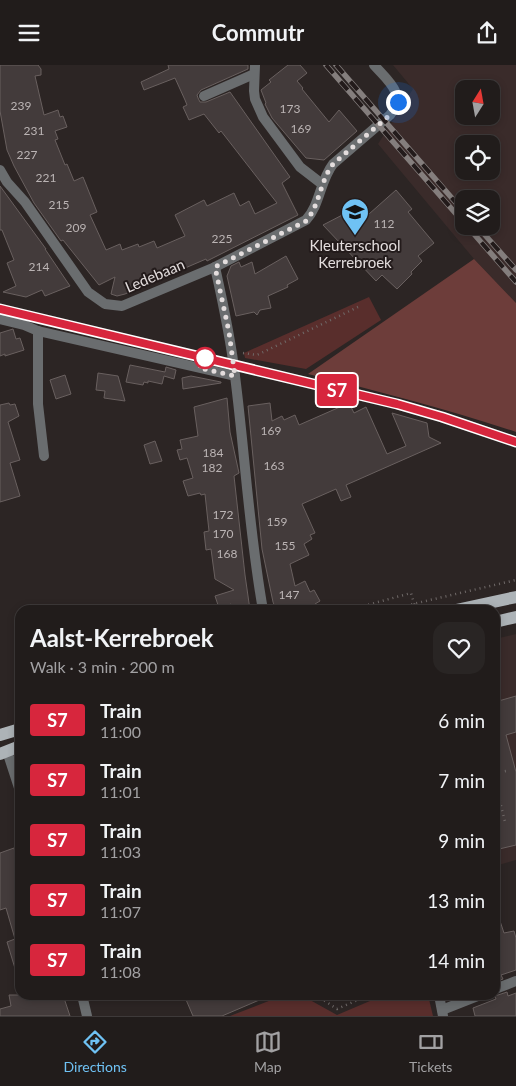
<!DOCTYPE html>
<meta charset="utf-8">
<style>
body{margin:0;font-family:Lato,sans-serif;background:#292524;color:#f1f3f6;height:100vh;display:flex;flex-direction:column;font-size:19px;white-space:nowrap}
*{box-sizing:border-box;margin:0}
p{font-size:16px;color:#a2a1a3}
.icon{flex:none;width:28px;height:28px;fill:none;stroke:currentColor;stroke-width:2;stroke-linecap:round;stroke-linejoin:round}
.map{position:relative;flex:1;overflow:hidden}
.details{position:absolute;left:15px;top:540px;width:485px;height:395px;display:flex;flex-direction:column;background:#211c1b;border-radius:15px;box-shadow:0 2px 8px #0003,0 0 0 1px #3e3a3a}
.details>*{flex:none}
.badge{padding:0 10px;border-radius:4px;font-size:18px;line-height:32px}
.needle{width:32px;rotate:11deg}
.buttons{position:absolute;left:455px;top:15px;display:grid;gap:10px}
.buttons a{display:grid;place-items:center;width:45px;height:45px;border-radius:10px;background:#211c1b;box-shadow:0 2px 8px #0003,0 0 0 1px #3e3a3a;font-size:25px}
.you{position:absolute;width:25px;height:25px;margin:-12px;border:4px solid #fff;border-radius:50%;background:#1a73e8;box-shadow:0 0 0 8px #1a73e833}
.map>.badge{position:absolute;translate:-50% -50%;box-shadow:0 0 0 2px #fff}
.round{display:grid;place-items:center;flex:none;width:52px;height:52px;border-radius:15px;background:#292524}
.head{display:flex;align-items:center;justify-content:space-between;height:85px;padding:0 15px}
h1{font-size:24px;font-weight:700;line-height:38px}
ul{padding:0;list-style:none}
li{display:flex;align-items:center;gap:15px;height:60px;padding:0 15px}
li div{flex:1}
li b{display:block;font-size:19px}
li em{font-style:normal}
li .badge{min-width:55px;font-weight:700;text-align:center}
header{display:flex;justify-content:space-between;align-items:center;height:65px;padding:0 15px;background:#211c1b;font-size:22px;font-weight:700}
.menu{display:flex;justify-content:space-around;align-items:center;height:70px;border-top:1px solid #3e3a3a;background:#211c1b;font-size:14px;color:#a2a1a3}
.menu a{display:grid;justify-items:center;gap:2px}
.menu .selected{color:#6fc2f4}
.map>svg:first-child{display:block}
.built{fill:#3a2b2a;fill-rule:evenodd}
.green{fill:#592e2c}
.forest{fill:#6d3d3a}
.building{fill:#433b3b;stroke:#69605f}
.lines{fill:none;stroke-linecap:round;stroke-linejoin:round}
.path{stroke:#706a69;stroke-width:2.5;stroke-dasharray:1 4;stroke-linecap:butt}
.street{stroke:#6a6d6f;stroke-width:10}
.primary{stroke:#adb3b7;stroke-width:12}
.rail-casing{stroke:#847e7d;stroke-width:5.5}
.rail{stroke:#231b1b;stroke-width:4;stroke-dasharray:11;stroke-linecap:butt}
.line-casing{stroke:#fff;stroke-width:11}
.line{stroke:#d7263d;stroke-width:8}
.walk{stroke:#e3dddd;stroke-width:5;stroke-dasharray:0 9}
.stop-dot{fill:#fff;stroke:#d7263d;stroke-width:2.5}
.labels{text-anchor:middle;stroke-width:4;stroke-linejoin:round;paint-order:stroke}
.number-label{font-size:12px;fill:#bbb4b4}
.poi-label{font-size:15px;fill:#e3dddd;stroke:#231b1b}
.street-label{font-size:15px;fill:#e3dddd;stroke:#231b1b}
</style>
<header><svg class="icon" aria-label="menu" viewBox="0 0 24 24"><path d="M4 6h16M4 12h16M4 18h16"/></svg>Commutr<svg class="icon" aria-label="share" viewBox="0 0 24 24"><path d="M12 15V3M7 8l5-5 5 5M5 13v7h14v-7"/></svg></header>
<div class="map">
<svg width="516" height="951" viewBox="0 0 516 951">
<rect width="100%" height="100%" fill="#2c2524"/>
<!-- built -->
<g class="built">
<path d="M393,0H516V238L474,194L378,79L413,24ZM464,24H491V51H464ZM464,79H491V106H464ZM464,134H491V161H464Z"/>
<polygon points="516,569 516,795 495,801 495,574"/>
</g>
<!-- green -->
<g class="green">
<polygon points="369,232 381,255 306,304 245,293 244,288"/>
<polygon points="284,930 301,930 337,950 384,930 428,930 433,951 230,951"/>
</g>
<!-- forest -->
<path class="forest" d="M474,194L516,238V367C447,344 378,326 308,309Z"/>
<!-- building -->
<g class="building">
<polygon points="0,0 38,0 41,4 41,10 35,11 44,50 58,45 60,52 63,51 67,62 55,66 58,74 55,75 65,100 67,99 74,116 83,112 97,147 90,150 106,185 120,179 122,185 138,179 139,182 154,176 157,183 185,171 175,150 204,135 207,141 234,128 240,141 249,136 255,149 277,138 221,66 219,68 204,49 189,55 183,42 187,40 185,35 175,13 144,25 141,17 169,4 168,0 248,0 248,4 201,25 197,30 198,33 200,37 206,37 230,27 290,112 282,118 298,150 207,196 206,194 125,229 117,231 111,229 115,212 99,220 63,175 61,176 34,138 14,101 7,85 0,46"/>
<polygon points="288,0 300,0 307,8 297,16 303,23 302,24 329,57 339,45 357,66 324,95 306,93 272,53 265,39 266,38 261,25 271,17 269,15"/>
<polygon points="0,121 46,184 45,184 70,221 45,231 42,225 26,232 3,227 16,221 7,198 14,195 2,165 0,165"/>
<polygon points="396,125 412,144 408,147 434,178 418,191 422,196 411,207 412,209 397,224 382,210 376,216 323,160 350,146 360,157"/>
<polygon points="286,191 298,214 287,220 288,222 268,231 271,243 260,245 257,250 254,247 236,251 227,211 231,201 239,197 241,202 252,197 255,209"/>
<polygon points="13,264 16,274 20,273 24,285 5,291 5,289 0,291 0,268"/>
<polygon points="130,300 165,307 166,302 176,305 174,314 164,311 162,319 148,316 148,318 144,317 143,320 126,317"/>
<polygon points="98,308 118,311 125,336 104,333 105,326 96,325"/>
<polygon points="65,310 71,329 56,334 50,315"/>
<polygon points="191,311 221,317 221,318 183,324 182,313"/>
<polygon points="227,333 230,367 239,408 234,411 245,510 250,545 232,545 231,539 219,543 215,531 234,525 215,514 211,484 206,485 204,467 209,466 205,429 201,430 200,428 188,431 183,416 193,413 187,393 180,395 177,385 182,384 180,375 198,371 194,342"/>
<polygon points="9,338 10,340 15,339 19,351 8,357 20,395 10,398 20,431 0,437 0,340"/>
<polygon points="270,338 272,356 282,351 284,355 295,350 299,360 349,338 354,348 366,342 387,389 406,381 392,348 427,358 429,372 441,378 346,420 351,432 341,436 336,424 302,439 315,468 310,470 312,474 304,479 309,490 290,499 295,521 305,516 310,527 314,525 320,536 315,539 318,545 276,545 273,537 262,484 248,341"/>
<polygon points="155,376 162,396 150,399 144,380"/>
<polygon points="516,631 516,667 506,670 516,707 516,780 495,785 495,727 499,726 495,711 495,637"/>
<polygon points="14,783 16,792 20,791 20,909 17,910 7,877 15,874 6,843 0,845 0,788"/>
<polygon points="495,847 497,847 504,868 514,866 516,873 516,905 501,910 503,914 495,917"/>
<polygon points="507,927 508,931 516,928 516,951 475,951 473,943 496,934 495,931"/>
<polygon points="9,930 63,930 70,951 0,951 0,944 11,941"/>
<polygon points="184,930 271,930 222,951 193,951"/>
</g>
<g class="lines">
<!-- path -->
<g class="path">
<polyline points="243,288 257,290 358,242"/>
<polyline points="349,545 411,528 416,545"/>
<polyline points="387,545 516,515"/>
<polyline points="495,708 506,706"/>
<polyline points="495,716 505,757"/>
<polyline points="495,749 503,747"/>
<polyline points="316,930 337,944 369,930"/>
</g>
<!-- street -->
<g class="street">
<polyline points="255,0 254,26 255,34 263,52 300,102 322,119"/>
<polyline points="204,31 254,9"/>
<path d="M0,105L7,117L25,137L88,227L105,239L122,241L215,202L306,155C320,140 320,116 333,99L390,50C407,29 388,16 374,0"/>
<path d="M215,202C223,238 231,274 235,311C245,389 249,467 263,545"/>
<polyline points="0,254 24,260 38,266 235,311"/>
<polyline points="38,266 38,339 44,391"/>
<polyline points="7,686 20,726"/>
<polyline points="495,924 516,916"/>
<polyline points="82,930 87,951"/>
<polyline points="439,930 443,951"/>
<polyline points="442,945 480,930"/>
</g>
<!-- primary -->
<g class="primary">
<polyline points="456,545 516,532"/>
<polyline points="495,557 516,552"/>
<polyline points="0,670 20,664"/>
<polyline points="0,689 20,681"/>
</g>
<!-- rail casing -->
<g class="rail-casing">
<g id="rail">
<polyline points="326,0 464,158"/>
<polyline points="336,0 464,147"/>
<polyline points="467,161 516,217"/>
<polyline points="477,161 516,205"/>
<polyline points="0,244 397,339 442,352 516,377"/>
</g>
</g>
<!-- rail -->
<use href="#rail" class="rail"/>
</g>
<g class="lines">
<!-- line casing -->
<g class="line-casing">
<polyline id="line" points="0,244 397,339 442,352 516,377"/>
</g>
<!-- line -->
<use href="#line" class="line"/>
<!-- walk -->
<path class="walk" d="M205,293L199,303L235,311L229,267L215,202L306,156C320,140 320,116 333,99L390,50L396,44L398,37"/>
</g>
<!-- icons -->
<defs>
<g id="school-pin" transform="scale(1.4375)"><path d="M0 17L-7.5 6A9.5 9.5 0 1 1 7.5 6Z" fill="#6fc2f4" stroke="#231b1b"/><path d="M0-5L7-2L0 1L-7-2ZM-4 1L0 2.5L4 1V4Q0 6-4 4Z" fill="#111"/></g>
</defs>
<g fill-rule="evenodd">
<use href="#school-pin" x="355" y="147"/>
</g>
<!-- markers -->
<circle class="stop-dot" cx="205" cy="293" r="10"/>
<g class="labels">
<!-- number labels -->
<g class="number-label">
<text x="21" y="45">239</text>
<text x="290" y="48">173</text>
<text x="301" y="68">169</text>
<text x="34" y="70">231</text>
<text x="27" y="94">227</text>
<text x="46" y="117">221</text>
<text x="59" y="144">215</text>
<text x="384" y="163">112</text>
<text x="76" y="167">209</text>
<text x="222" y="178">225</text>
<text x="39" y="206">214</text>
<text x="271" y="370">169</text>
<text x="213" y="392">184</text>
<text x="274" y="405">163</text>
<text x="212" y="407">182</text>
<text x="223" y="454">172</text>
<text x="277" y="461">159</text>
<text x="223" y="473">170</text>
<text x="285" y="485">155</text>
<text x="227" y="493">168</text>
<text x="289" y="534">147</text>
</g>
<!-- poi labels -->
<g class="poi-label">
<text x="355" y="186">Kleuterschool<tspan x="355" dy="17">Kerrebroek</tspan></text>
</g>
<!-- street labels -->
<g class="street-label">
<text transform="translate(155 211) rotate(-23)" y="5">Ledebaan</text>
</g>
</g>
</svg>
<div class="buttons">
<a><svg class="needle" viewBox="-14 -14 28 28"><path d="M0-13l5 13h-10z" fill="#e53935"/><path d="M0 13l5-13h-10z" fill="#a2a1a3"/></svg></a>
<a><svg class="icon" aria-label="locate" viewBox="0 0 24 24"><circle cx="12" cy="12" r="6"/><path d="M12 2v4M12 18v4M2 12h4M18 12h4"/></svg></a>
<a><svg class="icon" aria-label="layers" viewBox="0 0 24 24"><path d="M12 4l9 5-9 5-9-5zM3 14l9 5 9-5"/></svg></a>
</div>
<div class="you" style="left:398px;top:37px"></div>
<b class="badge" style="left:337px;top:325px;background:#d7263d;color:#fff">S7</b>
<section class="details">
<div class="head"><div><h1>Aalst-Kerrebroek</h1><p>Walk · 3 min · 200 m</p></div><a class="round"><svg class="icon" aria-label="heart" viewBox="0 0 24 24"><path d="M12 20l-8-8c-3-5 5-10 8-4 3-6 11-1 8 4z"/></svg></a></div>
<ul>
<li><span class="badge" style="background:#d7263d;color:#fff">S7</span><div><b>Train</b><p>11:00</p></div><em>6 min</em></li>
<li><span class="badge" style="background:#d7263d;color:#fff">S7</span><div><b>Train</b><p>11:01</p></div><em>7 min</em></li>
<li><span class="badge" style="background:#d7263d;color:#fff">S7</span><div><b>Train</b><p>11:03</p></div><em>9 min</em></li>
<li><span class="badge" style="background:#d7263d;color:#fff">S7</span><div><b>Train</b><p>11:07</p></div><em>13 min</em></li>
<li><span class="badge" style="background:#d7263d;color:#fff">S7</span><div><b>Train</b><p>11:08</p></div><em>14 min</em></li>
</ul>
</section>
</div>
<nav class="menu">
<a class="selected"><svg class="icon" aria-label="directions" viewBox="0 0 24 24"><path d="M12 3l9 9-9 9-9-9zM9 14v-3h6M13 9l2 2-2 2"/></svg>Directions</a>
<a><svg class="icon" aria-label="map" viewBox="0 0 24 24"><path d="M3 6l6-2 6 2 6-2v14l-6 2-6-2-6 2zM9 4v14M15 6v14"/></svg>Map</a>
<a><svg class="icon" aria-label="tickets" viewBox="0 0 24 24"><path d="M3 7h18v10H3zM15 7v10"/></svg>Tickets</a>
</nav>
